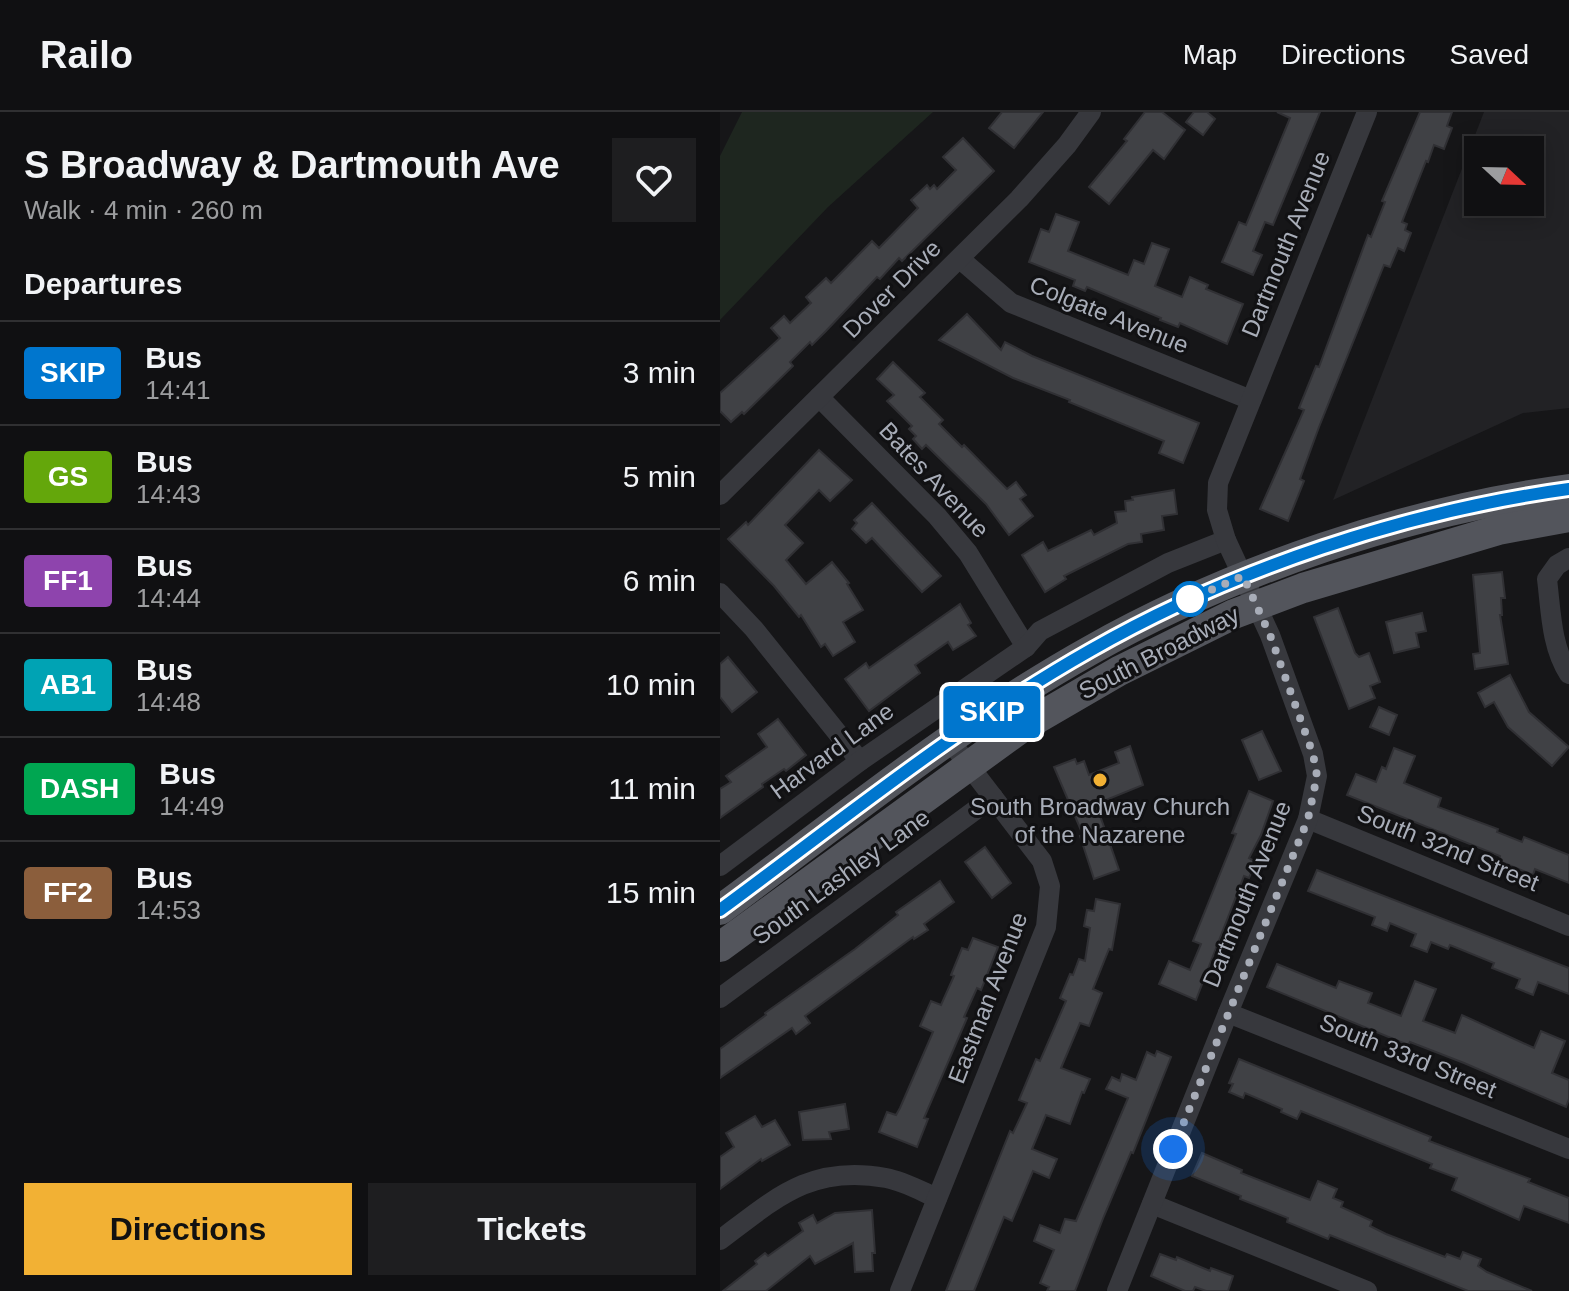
<!DOCTYPE html>
<meta charset="utf-8">
<style>
body{margin:0;font-family:Helvetica,sans-serif;background:#1e1e20;color:#f1f3f6;height:100vh;display:flex;flex-direction:column;font-size:30px;white-space:nowrap}
*{box-sizing:border-box;margin:0}
p{font-size:26px;color:#9c9d9f}
.icon{flex:none;width:44px;height:44px;fill:none;stroke:currentColor;stroke-width:2;stroke-linecap:round;stroke-linejoin:round}
.map{position:relative;flex:1;overflow:hidden}
.side{display:flex;flex-direction:column;background:#101012;width:720px}
.side>*{flex:none}
.badge{padding:0 16px;border-radius:6px;font-size:28px;line-height:52px}
.needle{width:52px;rotate:112deg}
.fabs{position:absolute;left:744px;top:24px;display:grid;gap:16px}
.fabs a{display:grid;place-items:center;width:80px;height:80px;border-radius:0px;background:#101012;box-shadow:0 4px 20px #0003,0 0 0 2px #303032;font-size:40px}
.you{position:absolute;width:40px;height:40px;margin:-20px;border:6px solid #fff;border-radius:50%;background:#1a73e8;box-shadow:0 0 0 12px #1a73e833}
.map>.badge{position:absolute;translate:-50% -50%;box-shadow:0 0 0 4px #fff}
h2{padding:0 24px;font-size:30px;line-height:72px}
.round{display:grid;place-items:center;flex:none;width:84px;height:84px;border-radius:0px;background:#1e1e20}
.head{display:flex;align-items:center;justify-content:space-between;height:136px;padding:0 24px}
h1{font-size:38px;font-weight:600;line-height:60px}
.cta{display:flex;gap:16px;margin-top:auto;padding:16px 24px}
.cta a{flex:1;height:92px;border-radius:0px;background:#f2b134;color:#111;font-size:32px;font-weight:600;line-height:92px;text-align:center}
.cta a+a{background:#1e1e20;color:#f1f3f6}
ul{padding:0;list-style:none}
li{display:flex;align-items:center;gap:24px;height:104px;padding:0 24px;border-top:2px solid #303032}
li div{flex:1}
li b{display:block;font-size:30px}
li em{font-style:normal}
li .badge{min-width:88px;font-weight:700;text-align:center}
header{display:flex;align-items:center;gap:48px;box-sizing:border-box;height:112px;padding:0 40px;background:#101012;border-bottom:2px solid #303032}
header strong{font-size:38px}
nav{display:flex;gap:44px;margin-inline-start:auto;font-size:28px}
main{display:flex;flex:1;min-height:0}
.map>svg:first-child{display:block}
.built{fill:#222225;fill-rule:evenodd}
.green{fill:#1e261f}
.building{fill:#404145;stroke:#303034;stroke-width:2}
.lines{fill:none;stroke-linecap:round;stroke-linejoin:round}
.street{stroke:#37383d;stroke-width:20}
.primary{stroke:#53555c;stroke-width:30}
.line-casing{stroke:#fff;stroke-width:18}
.line{stroke:#0076ce;stroke-width:12}
.walk{stroke:#a8adb8;stroke-width:8;stroke-dasharray:0 14.4}
.stop-dot{fill:#fff;stroke:#0076ce;stroke-width:4}
.poi-dot{fill:#f2b134;stroke:#111113;stroke-width:3}
.labels{text-anchor:middle;stroke-width:6;stroke-linejoin:round;paint-order:stroke}
.street-label{font-size:24px;fill:#a8adb8;stroke:#111113}
.poi-label{font-size:24px;fill:#a8adb8;stroke:#111113}
</style>
<header>
<strong>Railo</strong>
<nav><a>Map</a><a>Directions</a><a>Saved</a></nav>
</header>
<main>
<section class="side">
<div class="head"><div><h1>S Broadway &amp; Dartmouth Ave</h1><p>Walk · 4 min · 260 m</p></div><a class="round"><svg class="icon" aria-label="heart" viewBox="0 0 24 24"><path d="M12 20l-8-8c-3-5 5-10 8-4 3-6 11-1 8 4z"/></svg></a></div>
<h2>Departures</h2>
<ul>
<li><span class="badge" style="background:#0076ce;color:#fff">SKIP</span><div><b>Bus</b><p>14:41</p></div><em>3 min</em></li>
<li><span class="badge" style="background:#64a70b;color:#fff">GS</span><div><b>Bus</b><p>14:43</p></div><em>5 min</em></li>
<li><span class="badge" style="background:#8e44ad;color:#fff">FF1</span><div><b>Bus</b><p>14:44</p></div><em>6 min</em></li>
<li><span class="badge" style="background:#00a3b4;color:#fff">AB1</span><div><b>Bus</b><p>14:48</p></div><em>10 min</em></li>
<li><span class="badge" style="background:#00a651;color:#fff">DASH</span><div><b>Bus</b><p>14:49</p></div><em>11 min</em></li>
<li><span class="badge" style="background:#8b5e3c;color:#fff">FF2</span><div><b>Bus</b><p>14:53</p></div><em>15 min</em></li>
</ul>
<div class="cta"><a>Directions</a><a>Tickets</a></div>
</section>
<div class="map">
<svg width="849" height="1179" viewBox="0 0 849 1179">
<rect width="100%" height="100%" fill="#161618"/>
<!-- built -->
<path class="built" d="M764,0H849V296L803,301L613,388ZM758,38H810V90H758Z"/>
<!-- green -->
<polygon class="green" points="22,0 213,0 108,95 0,208 0,44"/>
<!-- building -->
<g class="building">
<polygon points="282,0 323,0 294,36 269,16"/>
<polygon points="425,0 442,0 465,18 444,47 433,38 389,92 369,75 407,29 404,27"/>
<polygon points="474,0 487,0 495,7 483,23 466,10"/>
<polygon points="557,0 600,0 553,113 545,110 533,139 542,143 533,163 502,150 519,110 526,113 570,6"/>
<polygon points="700,0 732,0 727,14 732,16 724,37 714,33 708,50 706,49 682,110 687,112 685,118 691,121 684,139 678,136 670,155 664,153 599,315 580,367 584,369 568,409 540,397 584,298 579,296 596,254 599,255 648,123 651,125 665,90 662,89"/>
<polygon points="243,26 274,59 182,149 179,146 160,167 157,165 106,219 92,233 90,230 70,250 73,254 24,302 22,300 11,310 0,299 0,281 60,226 51,216 64,204 70,211 91,191 86,185 106,166 111,171 152,129 159,136 198,96 191,88 207,73 210,77 214,73 217,77 236,58 223,45"/>
<polygon points="336,102 359,110 348,139 408,163 414,148 424,152 432,131 449,137 435,174 462,185 470,165 488,173 486,177 523,192 507,232 460,211 458,215 440,208 441,206 367,175 365,179 353,174 355,168 309,150 321,117 329,120"/>
<polygon points="247,202 281,238 285,230 312,244 479,311 463,351 439,341 444,329 349,290 350,288 293,266 219,228"/>
<polygon points="173,250 205,281 200,285 223,308 219,312 242,335 244,333 287,377 296,370 306,383 300,387 313,404 289,423 266,392 206,333 202,337 193,327 196,324 189,317 192,314 167,289 174,283 157,267"/>
<polygon points="99,338 132,368 110,389 99,378 65,413 83,431 66,448 86,472 112,450 129,471 127,472 143,498 123,510 135,530 113,544 105,532 101,535 81,503 79,505 54,474 8,427 26,410 28,413"/>
<polygon points="454,378 457,402 442,404 444,418 421,422 422,430 408,432 344,464 346,467 325,480 302,443 323,430 328,439 371,418 374,423 397,411 395,400 406,399 405,389 413,388 412,385"/>
<polygon points="152,391 221,464 202,480 152,426 146,431 132,417 137,411 134,408"/>
<polygon points="782,460 785,486 781,486 782,503 780,503 788,552 755,557 753,542 760,541 753,463"/>
<polygon points="240,492 251,511 248,513 256,524 233,538 228,530 195,553 200,561 149,599 125,567 146,551 149,556"/>
<polygon points="618,496 635,541 639,545 649,541 660,570 650,574 655,586 629,597 594,505"/>
<polygon points="702,501 706,519 696,521 699,535 674,541 666,510"/>
<polygon points="8,545 37,580 12,600 0,585 0,552"/>
<polygon points="790,563 809,600 849,635 832,654 788,615 774,590 765,595 758,581"/>
<polygon points="659,595 677,603 669,623 650,615"/>
<polygon points="58,607 86,643 66,659 64,657 42,672 43,675 0,706 0,677 11,670 6,664 47,635 38,622"/>
<polygon points="542,619 561,659 539,668 522,628"/>
<polygon points="410,634 423,673 376,692 399,758 374,767 360,724 363,723 334,655 355,647 357,652 364,649 369,663 399,651 395,640"/>
<polygon points="674,636 695,644 684,671 721,686 718,695 778,717 777,720 802,730 804,725 849,743 849,771 815,757 813,763 779,749 780,744 627,683 636,662 656,670 662,655 666,657"/>
<polygon points="529,679 553,689 541,723 529,746 536,750 529,766 524,764 476,888 439,872 449,849 470,858 481,832 473,829 516,722 512,721"/>
<polygon points="265,735 291,771 272,786 245,750"/>
<polygon points="597,758 849,856 849,882 818,870 813,883 796,876 800,867 772,856 774,851 730,833 728,837 711,830 707,840 691,834 696,822 670,811 667,819 652,813 655,805 588,779"/>
<polygon points="220,769 234,790 204,812 208,818 194,827 193,825 85,904 90,911 76,922 72,916 0,966 0,937 46,903 45,901 135,837 178,803 176,800"/>
<polygon points="376,787 400,792 392,838 389,837 373,877 382,881 369,914 360,911 341,956 370,967 364,981 362,980 350,1012 326,1003 312,1037 337,1047 329,1066 313,1059 292,1109 284,1105 254,1179 226,1179 290,1019 293,1021 307,991 299,988 316,947 320,949 346,889 340,886 350,862 353,863 359,847 365,849 370,816 364,814 367,798 374,799"/>
<polygon points="253,826 278,835 261,878 257,876 244,905 247,906 204,1006 208,1007 197,1035 159,1020 167,1000 176,1003 180,996 213,920 200,914 211,889 221,893 234,864 231,863 242,836 248,838"/>
<polygon points="557,852 616,876 619,869 652,881 648,891 681,904 695,869 716,877 703,909 735,921 742,903 814,936 821,919 845,929 832,961 849,968 849,987 846,995 744,951 690,930 688,933 547,875"/>
<polygon points="437,939 451,945 413,1041 411,1040 384,1104 355,1179 327,1179 329,1175 320,1171 334,1138 314,1129 320,1113 340,1121 345,1107 356,1109 408,986 386,977 392,965 400,969 402,962 416,968 427,940 435,944"/>
<polygon points="519,947 711,1025 709,1029 810,1067 808,1070 849,1086 849,1111 804,1094 799,1108 732,1078 737,1066 710,1056 712,1052 581,999 577,1007 561,1000 562,997 525,981 523,986 509,980 513,972 509,971"/>
<polygon points="125,992 129,1017 109,1020 111,1027 83,1028 79,1000"/>
<polygon points="35,1004 42,1015 55,1008 70,1033 42,1049 41,1047 0,1077 0,1045 14,1035 6,1021"/>
<polygon points="482,1041 522,1058 521,1061 590,1088 598,1069 617,1077 613,1086 623,1090 621,1095 652,1109 650,1114 666,1122 725,1145 727,1142 740,1147 743,1140 761,1147 758,1154 767,1160 812,1179 748,1179 610,1123 608,1127 567,1110 568,1106 520,1087 521,1084 472,1064"/>
<polygon points="152,1098 155,1141 152,1141 153,1159 135,1160 133,1131 95,1152 90,1144 46,1179 3,1179 37,1152 35,1149 45,1141 48,1144 83,1119 79,1111 93,1103 97,1111 115,1101"/>
<polygon points="440,1142 456,1148 457,1145 490,1159 491,1156 513,1164 508,1179 486,1179 475,1175 473,1179 465,1179 431,1164"/>
</g>
<g class="lines">
<!-- street -->
<g class="street">
<polyline points="240,147 291,191 531,288"/>
<polyline points="99,285 217,404 248,441 306,535"/>
<polyline points="0,383 299,87 347,33 371,0"/>
<path d="M849,446L837,453L827,467C831,499 831,534 849,562"/>
<polyline points="0,481 34,517 140,649"/>
<polyline points="588,707 849,814"/>
<polyline points="0,754 140,649 306,535 320,519 448,451 506,428"/>
<polyline points="0,886 273,685"/>
<polyline points="508,901 849,1037"/>
<polyline points="432,1092 647,1179"/>
<path d="M0,1128C56,1086 91,1052 166,1066C183,1069 201,1079 217,1086"/>
<polyline points="180,1179 326,815 330,774 322,749 230,629"/>
<polyline points="397,1179 508,901 588,707 597,664 593,642 550,523 506,428 497,398 498,371 647,0"/>
</g>
<!-- primary -->
<g class="primary">
<path d="M0,798C120,709 240,611 371,538C513,458 687,399 849,377"/>
<polyline points="0,835 301,616 399,559 514,502 583,476 778,418 849,405"/>
</g>
</g>
<g class="lines">
<!-- line casing -->
<g class="line-casing">
<path id="line" d="M0,798C121,709 240,612 371,538C512,457 688,399 849,377"/>
</g>
<!-- line -->
<use href="#line" class="line"/>
<!-- walk -->
<polyline class="walk" points="453,1037 588,707 597,664 593,642 550,523 523,464 470,487"/>
</g>
<!-- markers -->
<circle class="stop-dot" cx="470" cy="487" r="16"/>
<circle class="poi-dot" cx="380" cy="668" r="8"/>
<g class="labels">
<!-- street labels -->
<g class="street-label">
<text transform="translate(566 132) rotate(-68)" y="8">Dartmouth Avenue</text>
<text transform="translate(172 177) rotate(-45)" y="8">Dover Drive</text>
<text transform="translate(389 203) rotate(22)" y="8">Colgate Avenue</text>
<text transform="translate(214 368) rotate(47)" y="8">Bates Avenue</text>
<text transform="translate(439 541) rotate(-27)" y="8">South Broadway</text>
<text transform="translate(112 639) rotate(-36)" y="8">Harvard Lane</text>
<text transform="translate(728 736) rotate(22)" y="8">South 32nd Street</text>
<text transform="translate(121 765) rotate(-36)" y="8">South Lashley Lane</text>
<text transform="translate(527 782) rotate(-68)" y="8">Dartmouth Avenue</text>
<text transform="translate(268 886) rotate(-69)" y="8">Eastman Avenue</text>
<text transform="translate(688 944) rotate(22)" y="8">South 33rd Street</text>
</g>
<!-- poi labels -->
<g class="poi-label">
<text x="380" y="703">South Broadway Church<tspan x="380" dy="28">of the Nazarene</tspan></text>
</g>
</g>
</svg>
<div class="fabs">
<a><svg class="needle" viewBox="-14 -14 28 28"><path d="M0-13l5 13h-10z" fill="#e53935"/><path d="M0 13l5-13h-10z" fill="#9c9d9f"/></svg></a>
</div>
<div class="you" style="left:453px;top:1037px"></div>
<b class="badge" style="left:272px;top:600px;background:#0076ce;color:#fff">SKIP</b>
</div>
</main>
